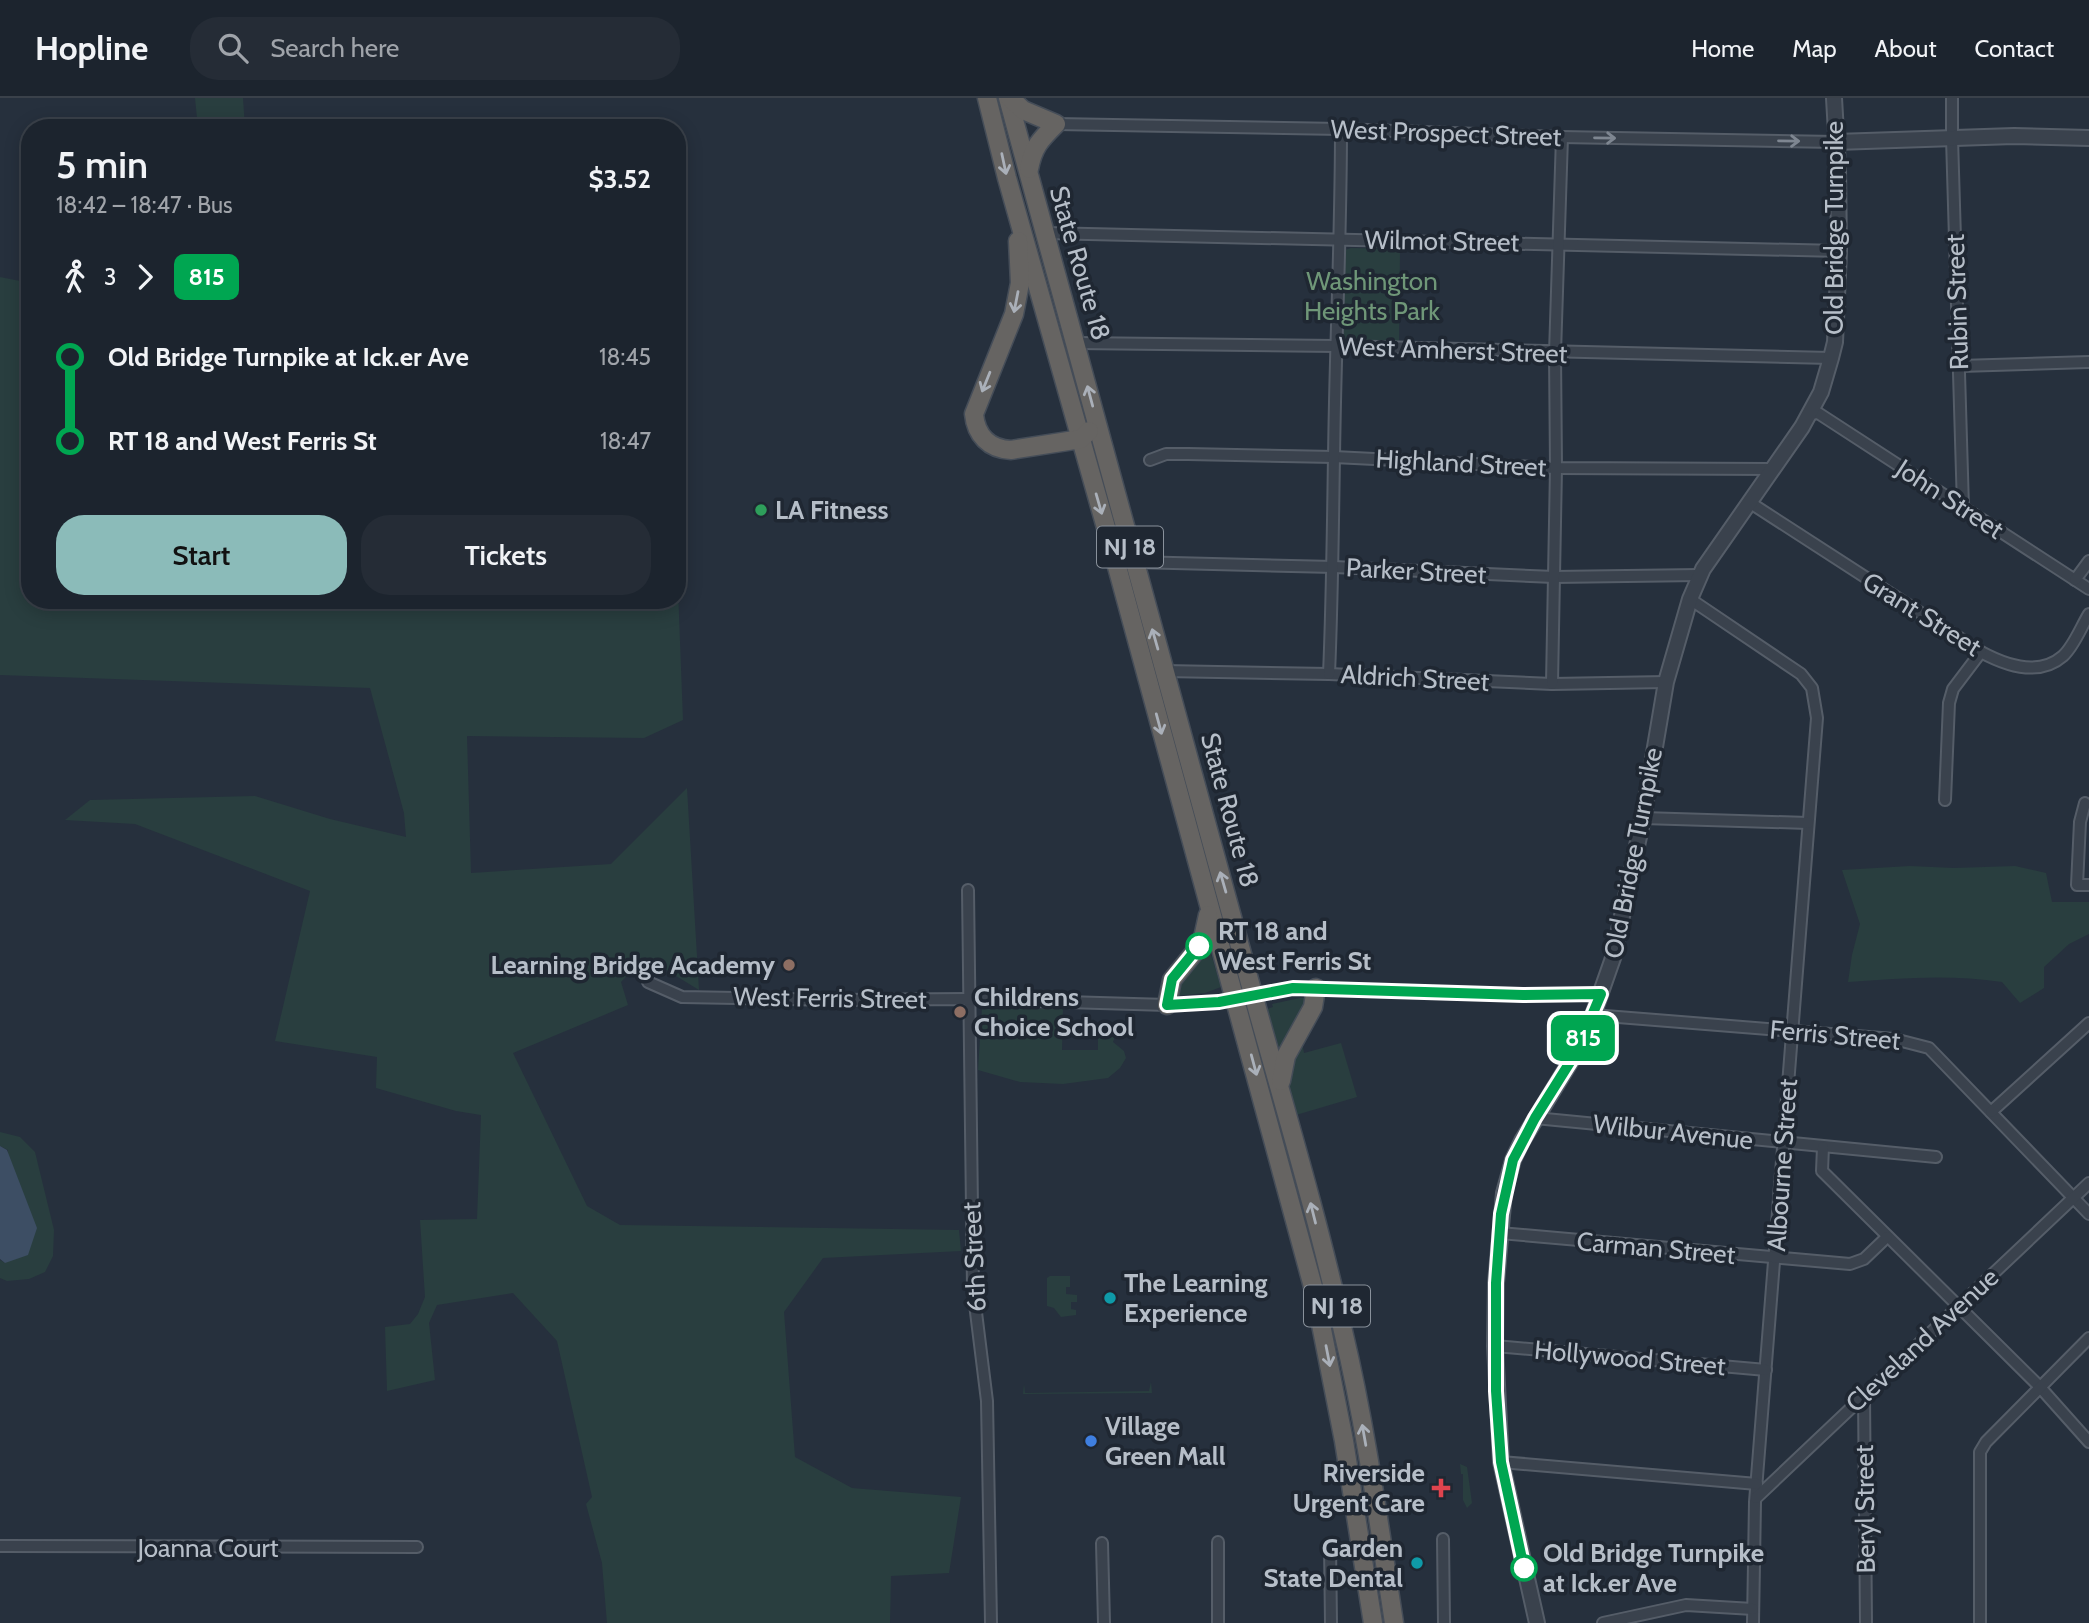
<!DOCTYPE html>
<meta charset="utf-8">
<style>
body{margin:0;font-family:Cabin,sans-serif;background:#252c36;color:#f1f3f6;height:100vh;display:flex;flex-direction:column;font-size:26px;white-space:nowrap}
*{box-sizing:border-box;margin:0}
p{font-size:23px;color:#a0a4aa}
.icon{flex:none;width:38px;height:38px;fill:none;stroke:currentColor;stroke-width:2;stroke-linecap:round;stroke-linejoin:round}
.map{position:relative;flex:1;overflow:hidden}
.drawer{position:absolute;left:21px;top:21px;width:665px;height:490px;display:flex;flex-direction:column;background:#1c242e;border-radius:28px;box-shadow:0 4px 18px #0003,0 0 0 2px #3a414a}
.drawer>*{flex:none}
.badge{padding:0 14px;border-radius:10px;font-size:24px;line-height:46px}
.map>.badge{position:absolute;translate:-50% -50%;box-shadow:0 0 0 4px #fff}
.legs{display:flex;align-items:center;gap:10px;height:77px;padding:0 35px;font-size:23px}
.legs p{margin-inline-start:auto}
.head{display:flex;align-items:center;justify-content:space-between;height:119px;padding:0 35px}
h1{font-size:38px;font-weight:600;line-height:52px}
.button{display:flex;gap:14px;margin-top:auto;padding:14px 35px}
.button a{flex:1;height:80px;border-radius:28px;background:#8bbbb9;color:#111;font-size:28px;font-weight:600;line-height:80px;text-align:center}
.button a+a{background:#252c36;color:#f1f3f6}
ul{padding:0 35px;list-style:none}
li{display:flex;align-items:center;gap:24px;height:84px;font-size:26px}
li i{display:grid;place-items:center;width:10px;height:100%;margin:0 9px;background:currentColor}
li i::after{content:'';width:18px;height:18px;margin:-9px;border:5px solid;border-radius:50%;background:#1c242e}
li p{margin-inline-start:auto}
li:first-child i{background:linear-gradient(#0000 50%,currentColor 0)}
li:last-child i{background:linear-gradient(currentColor 50%,#0000 0)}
header{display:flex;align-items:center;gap:42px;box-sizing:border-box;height:98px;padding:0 35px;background:#1c242e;border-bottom:2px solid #3a414a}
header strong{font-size:33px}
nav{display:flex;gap:38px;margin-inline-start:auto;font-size:24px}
.search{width:490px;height:63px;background:#252c36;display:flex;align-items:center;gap:18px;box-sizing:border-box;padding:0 24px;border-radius:28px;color:#a0a4aa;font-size:26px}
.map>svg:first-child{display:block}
.green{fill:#293e3f}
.water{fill:#3d4e64}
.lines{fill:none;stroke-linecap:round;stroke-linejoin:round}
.minor-casing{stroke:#555d68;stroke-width:14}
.tertiary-casing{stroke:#555d68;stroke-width:18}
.trunk-casing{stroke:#454d58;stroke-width:21}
.minor{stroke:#3a424d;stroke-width:10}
.tertiary{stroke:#3a424d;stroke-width:14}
.trunk{stroke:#666462;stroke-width:18}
.oneway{stroke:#7e8691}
.oneway2{stroke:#aab0b9}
.line-1-casing{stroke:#fff;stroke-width:16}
.line-1{stroke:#00a651;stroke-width:10}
.leisure-dot{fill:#2e9e5b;stroke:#1f2732;stroke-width:2.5}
.stop-1-dot{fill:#fff;stroke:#00a651;stroke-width:3.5}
.education-dot{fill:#8d6e63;stroke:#1f2732;stroke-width:2.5}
.culture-dot{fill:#0f9aa8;stroke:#1f2732;stroke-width:2.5}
.shop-dot{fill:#3f7fe0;stroke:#1f2732;stroke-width:2.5}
.health-dot{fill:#e0444e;stroke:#1f2732;stroke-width:2.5}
.labels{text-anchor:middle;stroke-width:7;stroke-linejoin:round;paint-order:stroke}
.shield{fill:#1f2732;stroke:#89919b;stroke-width:2}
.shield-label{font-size:24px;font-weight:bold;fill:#b6bec8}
.street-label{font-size:26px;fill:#b6bec8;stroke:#1f2732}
.park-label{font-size:26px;fill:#6f9778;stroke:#1f2732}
.poi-label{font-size:26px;font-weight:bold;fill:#b6bec8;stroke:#1f2732;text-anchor:start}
.stop-label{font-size:26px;font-weight:bold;fill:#b6bec8;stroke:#1f2732;text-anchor:start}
</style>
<header>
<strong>Hopline</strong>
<div class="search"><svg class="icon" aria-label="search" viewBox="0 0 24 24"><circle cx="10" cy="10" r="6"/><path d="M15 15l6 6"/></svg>Search here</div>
<nav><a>Home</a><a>Map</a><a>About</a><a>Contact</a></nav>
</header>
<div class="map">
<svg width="2089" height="1525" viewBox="0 0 2089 1525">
<rect width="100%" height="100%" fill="#26303d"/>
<!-- green -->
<g class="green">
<polygon points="195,0 243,0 245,30 198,30"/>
<polygon points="1351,150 1400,151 1399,245 1348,244 1343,240 1345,152"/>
<polygon points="0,179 20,183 30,192 30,502 677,502 677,465 683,622 644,640 467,638 471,775 611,766 687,690 699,892 645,859 621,884 628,907 513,955 587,1108 620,1127 959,1132 961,1153 823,1160 784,1214 795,1359 852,1390 961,1399 949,1475 891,1478 890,1525 607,1525 602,1465 586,1406 592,1399 557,1243 513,1195 437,1207 429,1225 435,1282 387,1293 385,1229 410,1226 418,1216 425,1199 420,1122 477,1121 481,1017 456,1013 376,990 377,959 275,943 310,793 135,726 65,722 90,702 255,698 330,721 406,739 404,715 370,590 0,577"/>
<path d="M1910,768L1954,770L2015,768L2046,775L2052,804H2089V836L2069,846L2044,869V890L2020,905L2002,884C1951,876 1900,880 1848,884L1852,857L1860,826L1842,772Z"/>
<polygon points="1208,846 1221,889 1205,895 1175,898 1175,884"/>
<polygon points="1300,900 1304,900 1306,906 1280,953 1267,911 1273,909 1272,906"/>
<polygon points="982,910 1063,911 1062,952 1098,952 1098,938 1115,938 1113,944 1124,953 1126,960 1120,970 1108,980 1063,986 1020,984 978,972"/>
<path d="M1302,945L1304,955L1341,945L1357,999L1296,1017C1286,980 1285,981 1302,945Z"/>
<polygon points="0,1034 20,1039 35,1054 54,1132 53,1158 45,1174 29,1181 7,1183 0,1180 0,1162 5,1165 8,1052 0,1048"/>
<polygon points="1050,1178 1070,1178 1070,1189 1066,1189 1066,1196 1077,1197 1077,1204 1071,1204 1071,1211 1076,1212 1076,1217 1061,1219 1054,1210 1047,1208 1047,1180"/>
<polygon points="1151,1284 1152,1295 1023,1296 1024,1286 1025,1295 1149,1293"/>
<polygon points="1460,1366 1467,1369 1472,1405 1467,1410 1463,1402 1463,1376 1461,1376"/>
</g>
<!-- water -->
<polygon class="water" points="0,1048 7,1052 37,1130 28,1157 5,1165 0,1161"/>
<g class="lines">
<!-- minor casing -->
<g class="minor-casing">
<g id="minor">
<polyline points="1952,0 1952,40 1963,409"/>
<polyline points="1056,26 1341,31 1561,39 1836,44"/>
<polyline points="1045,135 1839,153"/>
<polyline points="1075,245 1336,248 1831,260"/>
<polyline points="1960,268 2089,264"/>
<polyline points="1809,316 1818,315 2089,491"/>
<polyline points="1150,362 1166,356 1188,356 1334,359 1556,370 1772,371"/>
<path d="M1749,404L1981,554C2005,567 2039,579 2063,558C2074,548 2081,529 2089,516"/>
<polyline points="1134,464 1334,469 1554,479 1699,477"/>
<polyline points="2075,482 2089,463"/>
<polyline points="1690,501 1801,576 1812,590 1817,620 1755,1404 1753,1525"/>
<polyline points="1164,573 1329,576 1552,586 1666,584"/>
<path d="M1329,576C1333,485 1333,394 1335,304C1337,213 1341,122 1341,31"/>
<polyline points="1552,586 1556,370 1555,255 1562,39"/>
<polyline points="1945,702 1949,605 1953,591 1981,554"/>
<polyline points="2085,705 2080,724 2077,787 2089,787"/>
<polyline points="1643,720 1808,725"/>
<polyline points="968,792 973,1190 987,1303 991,1525"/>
<polyline points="648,884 682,899 834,902 968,901 1167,907 1219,904 1293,890 1523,897 1601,896"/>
<polyline points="1593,917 1894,941 1929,950 2089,1116"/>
<polyline points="1991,1014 2089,925"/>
<polyline points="1535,1020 1936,1059"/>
<polyline points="1823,1049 1822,1073 2039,1288 2089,1344"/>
<polyline points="1500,1135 1850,1166 1864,1161 1887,1139"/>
<polyline points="1495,1248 1766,1272"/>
<polyline points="1864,1298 1866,1525"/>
<polyline points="1501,1364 1757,1386"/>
<polyline points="1756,1400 2089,1085"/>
<polyline points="1443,1441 1444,1525"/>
<polyline points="1102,1445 1104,1525"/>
<polyline points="1330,1447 1331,1525"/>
<polyline points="0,1448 417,1449"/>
<polyline points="1218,1525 1218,1444"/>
<polyline points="1603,1525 1686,1507 1753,1511"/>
<polyline points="1980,1525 1980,1354 1986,1344 2089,1240"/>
</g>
</g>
<!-- tertiary casing -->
<g class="tertiary-casing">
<g id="tertiary">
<polyline points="1836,44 2014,38 2089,40"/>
<polyline points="1537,1525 1501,1364 1495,1248 1496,1185 1504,1095 1513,1062 1522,1043 1577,953 1593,917 1613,860 1643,720 1666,584 1690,501 1703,471 1802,329 1821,294 1831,260 1835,244 1839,153 1838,69 1834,0"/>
</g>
</g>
<!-- trunk casing -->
<g class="trunk-casing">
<g id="trunk">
<polyline points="987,0 1007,80 1116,465 1315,1196 1344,1343 1373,1525"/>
<path d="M1008,0L1250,885C1282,1001 1317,1116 1343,1233C1366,1329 1379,1427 1394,1525"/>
<path d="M1010,0L1023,12L1056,26C1040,42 1033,49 1029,71"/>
<path d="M1018,143L1020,185L1014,216L974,316C976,337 989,351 1011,352L1081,341L1089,333"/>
<polyline points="1167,907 1172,882 1202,845 1208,817"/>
<polyline points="1281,983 1286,958 1313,909 1316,890"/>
</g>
</g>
<!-- minor -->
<use href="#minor" class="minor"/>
<!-- tertiary -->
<use href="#tertiary" class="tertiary"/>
<!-- trunk -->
<use href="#trunk" class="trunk"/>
</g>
<!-- one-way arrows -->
<defs><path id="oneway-shaft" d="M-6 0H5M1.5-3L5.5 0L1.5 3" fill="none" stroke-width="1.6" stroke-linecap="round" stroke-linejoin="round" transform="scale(1.75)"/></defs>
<g class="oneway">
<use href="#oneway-shaft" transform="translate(1605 40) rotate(1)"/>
<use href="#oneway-shaft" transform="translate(1789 43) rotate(1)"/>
</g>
<g class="oneway2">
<use href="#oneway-shaft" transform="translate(1004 66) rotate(78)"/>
<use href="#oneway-shaft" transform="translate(1016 204) rotate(101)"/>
<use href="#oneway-shaft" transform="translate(986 284) rotate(112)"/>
<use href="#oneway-shaft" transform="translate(1090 298) rotate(-105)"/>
<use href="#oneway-shaft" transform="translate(1099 406) rotate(74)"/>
<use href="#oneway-shaft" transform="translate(1155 541) rotate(-106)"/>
<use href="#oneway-shaft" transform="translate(1159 626) rotate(75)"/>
<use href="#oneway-shaft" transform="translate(1223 784) rotate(-106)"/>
<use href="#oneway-shaft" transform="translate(1254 967) rotate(75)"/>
<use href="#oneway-shaft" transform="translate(1313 1115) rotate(-104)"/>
<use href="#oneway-shaft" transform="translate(1328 1258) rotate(79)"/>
<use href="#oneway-shaft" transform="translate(1364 1337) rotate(-100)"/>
</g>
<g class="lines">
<!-- line-1 casing -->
<g class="line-1-casing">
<polyline id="line-1" points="1199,848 1172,881 1167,907 1219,904 1293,890 1523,897 1601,896 1577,953 1535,1020 1513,1062 1501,1116 1496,1185 1496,1293 1501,1364 1524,1470"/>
</g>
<!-- line-1 -->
<use href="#line-1" class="line-1"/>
</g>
<!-- markers -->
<circle class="leisure-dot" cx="761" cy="412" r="7"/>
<g class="stop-1-dot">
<circle cx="1199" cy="848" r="12"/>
<circle cx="1524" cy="1470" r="12"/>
</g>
<g class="education-dot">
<circle cx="789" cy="867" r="7"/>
<circle cx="960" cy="914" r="7"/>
</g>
<g class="culture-dot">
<circle cx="1110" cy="1200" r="7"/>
<circle cx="1417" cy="1465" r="7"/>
</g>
<circle class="shop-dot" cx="1091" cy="1343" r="7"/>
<path class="health-dot" d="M1437.5 1379.5h7v7h7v7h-7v7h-7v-7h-7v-7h7z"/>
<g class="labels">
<!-- shield labels -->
<g class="shield">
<rect x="1097" y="428.5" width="66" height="41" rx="5"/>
<rect x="1304" y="1187.5" width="66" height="41" rx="5"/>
</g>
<g class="shield-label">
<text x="1130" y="457">NJ 18</text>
<text x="1337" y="1216">NJ 18</text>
</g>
<!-- street labels -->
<g class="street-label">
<text transform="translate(1446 35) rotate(2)" y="9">West Prospect Street</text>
<text transform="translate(1834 130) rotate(-90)" y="9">Old Bridge Turnpike</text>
<text transform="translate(1442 143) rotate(1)" y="9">Wilmot Street</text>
<text transform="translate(1080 165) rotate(74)" y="9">State Route 18</text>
<text transform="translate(1957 204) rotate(-92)" y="9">Rubin Street</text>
<text transform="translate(1453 252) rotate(2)" y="9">West Amherst Street</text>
<text transform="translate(1461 365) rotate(3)" y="9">Highland Street</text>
<text transform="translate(1950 401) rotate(33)" y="9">John Street</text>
<text transform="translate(1416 473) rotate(3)" y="9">Parker Street</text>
<text transform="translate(1922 516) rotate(32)" y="9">Grant Street</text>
<text transform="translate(1415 580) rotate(3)" y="9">Aldrich Street</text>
<text transform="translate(1230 712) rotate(75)" y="9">State Route 18</text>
<text transform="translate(1633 755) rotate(-79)" y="9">Old Bridge Turnpike</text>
<text transform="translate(830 900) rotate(1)" y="9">West Ferris Street</text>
<text transform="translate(1835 937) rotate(5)" y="9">Ferris Street</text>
<text transform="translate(1673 1034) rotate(6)" y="9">Wilbur Avenue</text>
<text transform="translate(1782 1067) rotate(-86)" y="9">Albourne Street</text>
<text transform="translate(1656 1150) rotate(5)" y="9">Carman Street</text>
<text transform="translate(974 1159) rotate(-93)" y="9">6th Street</text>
<text transform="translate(1922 1242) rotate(-43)" y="9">Cleveland Avenue</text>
<text transform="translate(1630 1260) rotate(5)" y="9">Hollywood Street</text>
<text transform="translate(1865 1411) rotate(-91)" y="9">Beryl Street</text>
<text x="208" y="1459">Joanna Court</text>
</g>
<!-- park labels -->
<g class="park-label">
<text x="1372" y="192">Washington<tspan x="1372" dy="30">Heights Park</tspan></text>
</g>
<!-- poi labels -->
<g class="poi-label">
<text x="775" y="421">LA Fitness</text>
<text x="775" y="876" text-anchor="end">Learning Bridge Academy</text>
<text x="974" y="908">Childrens<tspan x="974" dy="30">Choice School</tspan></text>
<text x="1124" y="1194">The Learning<tspan x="1124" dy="30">Experience</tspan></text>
<text x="1105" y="1337">Village<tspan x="1105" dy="30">Green Mall</tspan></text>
<text x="1425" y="1384" text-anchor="end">Riverside<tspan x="1425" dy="30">Urgent Care</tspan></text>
<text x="1403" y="1459" text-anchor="end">Garden<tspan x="1403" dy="30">State Dental</tspan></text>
</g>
<!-- stop labels -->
<g class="stop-label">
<text x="1218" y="842">RT 18 and<tspan x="1218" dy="30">West Ferris St</tspan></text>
<text x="1543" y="1464">Old Bridge Turnpike<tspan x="1543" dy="30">at Ick.er Ave</tspan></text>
</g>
</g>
</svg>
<b class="badge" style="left:1583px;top:940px;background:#00a651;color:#fff">815</b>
<section class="drawer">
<div class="head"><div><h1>5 min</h1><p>18:42 – 18:47 · Bus</p></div><b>$3.52</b></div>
<div class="legs"><svg class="icon" aria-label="walk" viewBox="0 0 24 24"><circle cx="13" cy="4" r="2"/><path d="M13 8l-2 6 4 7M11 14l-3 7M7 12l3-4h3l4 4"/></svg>3<svg class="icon" aria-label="forward" viewBox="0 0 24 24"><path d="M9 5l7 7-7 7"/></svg><b class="badge" style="background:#00a651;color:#fff">815</b></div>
<ul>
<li><i style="color:#00a651"></i><b>Old Bridge Turnpike at Ick.er Ave</b><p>18:45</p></li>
<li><i style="color:#00a651"></i><b>RT 18 and West Ferris St</b><p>18:47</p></li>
</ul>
<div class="button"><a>Start</a><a>Tickets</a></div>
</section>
</div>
